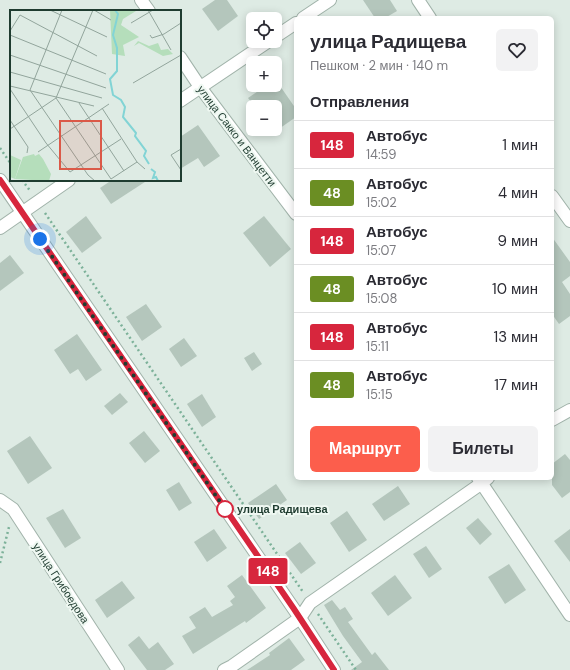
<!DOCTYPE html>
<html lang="ru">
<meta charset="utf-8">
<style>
body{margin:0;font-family:"DM Sans",sans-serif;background:#f2f2f3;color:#2b2b33;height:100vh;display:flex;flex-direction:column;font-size:15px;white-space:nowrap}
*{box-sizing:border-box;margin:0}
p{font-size:13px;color:#7c7c81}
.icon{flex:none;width:22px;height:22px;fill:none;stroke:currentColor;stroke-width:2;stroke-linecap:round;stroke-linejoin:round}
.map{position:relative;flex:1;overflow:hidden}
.side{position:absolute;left:294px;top:16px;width:260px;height:464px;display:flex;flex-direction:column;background:#fff;border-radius:6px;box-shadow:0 2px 10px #0003}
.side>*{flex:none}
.badge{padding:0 8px;border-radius:3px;font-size:14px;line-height:26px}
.fabs{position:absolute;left:246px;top:12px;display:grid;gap:8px}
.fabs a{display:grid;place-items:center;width:36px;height:36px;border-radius:6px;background:#fff;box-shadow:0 2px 10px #0003;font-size:20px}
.you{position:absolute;width:20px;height:20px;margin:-10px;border:3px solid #fff;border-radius:50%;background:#1a73e8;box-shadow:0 0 0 6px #1a73e833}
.map>.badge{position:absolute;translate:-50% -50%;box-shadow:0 0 0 2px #fff}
h2{padding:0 16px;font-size:15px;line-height:36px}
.round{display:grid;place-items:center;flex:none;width:42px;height:42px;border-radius:6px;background:#f2f2f3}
.overview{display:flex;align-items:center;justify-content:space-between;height:68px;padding:0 16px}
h1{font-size:19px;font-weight:700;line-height:30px}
.cta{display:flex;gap:8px;margin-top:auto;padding:8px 16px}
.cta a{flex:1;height:46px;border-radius:6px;background:#fc5e4c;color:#fff;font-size:16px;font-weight:700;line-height:46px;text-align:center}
.cta a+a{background:#f2f2f3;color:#2b2b33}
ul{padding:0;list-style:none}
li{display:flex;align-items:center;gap:12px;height:48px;padding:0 16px;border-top:1px solid #e1e1e2}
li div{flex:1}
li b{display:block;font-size:15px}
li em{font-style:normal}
li .badge{min-width:44px;font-weight:700;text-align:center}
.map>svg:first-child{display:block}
.building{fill:#b4c6bc}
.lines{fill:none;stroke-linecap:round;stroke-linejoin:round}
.minor-casing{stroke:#a1b3aa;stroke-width:14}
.path{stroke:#7cb199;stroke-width:2.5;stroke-dasharray:2 3;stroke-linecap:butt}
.minor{stroke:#fff;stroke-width:12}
.line-casing{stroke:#fff;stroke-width:9}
.line{stroke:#d7263d;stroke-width:6}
.walk{stroke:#1f3c30;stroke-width:4;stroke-dasharray:0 7.2}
.stop-dot{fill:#fff;stroke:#d7263d;stroke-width:2}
.labels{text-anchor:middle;stroke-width:4;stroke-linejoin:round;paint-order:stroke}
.street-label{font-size:11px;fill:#1f3c30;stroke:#eff8f2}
.stop-label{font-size:11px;font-weight:bold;fill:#1f3c30;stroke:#eff8f2;text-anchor:start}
.inset-river{fill:none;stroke:#82d4d5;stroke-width:2}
.inset-road{fill:none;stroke:#92a59c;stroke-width:1}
.view{fill:#db5948;fill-opacity:0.15;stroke:#db5948;stroke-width:2}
.inset-edge{fill:none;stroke:#1f3c30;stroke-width:2}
</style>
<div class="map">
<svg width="570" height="670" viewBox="0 0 570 670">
<rect width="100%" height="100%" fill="#deebe4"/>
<!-- building -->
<g class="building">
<polygon points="215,0 227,0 238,16 218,31 202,9"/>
<polygon points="363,0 390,0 397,11 385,18 375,18"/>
<polygon points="278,83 296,109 296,117 273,133 270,129 275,129 275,107 255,107 248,98 264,87 267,91"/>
<polygon points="198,125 220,156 204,167 198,158 180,169 180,137"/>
<polygon points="112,180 148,180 111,204 100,188"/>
<polygon points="86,216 102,238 82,253 66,232"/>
<polygon points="264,216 291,249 270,267 243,233"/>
<polygon points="552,237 570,262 570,276 562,282 570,294 570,316 559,324 552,314"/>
<polygon points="10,255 24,273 0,291 0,263"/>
<polygon points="146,304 162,327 142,341 126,317"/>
<polygon points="77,334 102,370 86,381 78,369 70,374 54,350"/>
<polygon points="184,338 197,356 181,367 169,349"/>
<polygon points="254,352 262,364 252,371 244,358"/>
<polygon points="120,393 128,402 112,415 104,406"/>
<polygon points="202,394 216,417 202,427 187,404"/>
<polygon points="144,431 160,451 145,463 129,443"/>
<polygon points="30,436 52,468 28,484 7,451"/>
<polygon points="565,454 570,460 570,492 562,498 552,485 552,464"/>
<polygon points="179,482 192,503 179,511 166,490"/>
<polygon points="276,484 287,500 259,519 248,503"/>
<polygon points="398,486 410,504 384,521 372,504"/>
<polygon points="63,509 81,538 65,548 46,518"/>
<polygon points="347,511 367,540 349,552 330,523"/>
<polygon points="478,518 492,534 480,545 466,528"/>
<polygon points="214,529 227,548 207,562 194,542"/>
<polygon points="570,529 570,562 554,541"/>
<polygon points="300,542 316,563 301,574 285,553"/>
<polygon points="426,546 442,569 429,578 413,554"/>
<polygon points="509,564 526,590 505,604 488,577"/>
<polygon points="242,575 266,608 246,623 245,621 193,654 182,636 196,628 189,617 205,607 212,617 233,605 230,601 235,597 227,586"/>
<polygon points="395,575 412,598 388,616 371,593"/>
<polygon points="122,581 135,598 107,618 95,600"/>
<polygon points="332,600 340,610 345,607 353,619 348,622 372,655 375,652 389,670 351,670 362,662 343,636 324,605"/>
<polygon points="139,636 149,649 158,642 174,664 165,670 147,670 128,645"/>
<polygon points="289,638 305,660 291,670 247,670 270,655 269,653"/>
</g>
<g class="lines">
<!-- minor casing -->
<g class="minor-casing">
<g id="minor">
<polyline points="141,0 149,11"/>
<polyline points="418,0 430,18"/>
<polyline points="303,18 330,0"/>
<polyline points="275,37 296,23"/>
<polyline points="180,57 200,87 296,214"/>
<polyline points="180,101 269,41"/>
<polyline points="0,180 300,618 334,670"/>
<polyline points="552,196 570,221"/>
<polyline points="0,228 69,180"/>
<polyline points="552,420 570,410"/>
<polyline points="478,478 570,615"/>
<polyline points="0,500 13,509 118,670"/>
<polyline points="224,670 232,666 300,618 310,603 482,483 488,478"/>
</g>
</g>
<!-- path -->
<g class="path">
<polyline points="0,148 11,164"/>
<polyline points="22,180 31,192"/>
<polyline points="45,213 303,592"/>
<polyline points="0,563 9,527"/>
<polyline points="318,614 356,670"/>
</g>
<!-- minor -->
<use href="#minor" class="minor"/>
</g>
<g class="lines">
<!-- line casing -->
<g class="line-casing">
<polyline id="line" points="0,180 294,609 334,670"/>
</g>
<!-- line -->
<use href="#line" class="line"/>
<!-- walk -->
<polyline class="walk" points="40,239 225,509"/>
</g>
<!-- markers -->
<circle class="stop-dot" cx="225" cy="509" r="8"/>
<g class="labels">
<!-- street labels -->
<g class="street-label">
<text transform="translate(237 136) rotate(53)" y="4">улица Сакко и Ванцетти</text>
<text transform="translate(61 583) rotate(57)" y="4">улица Грибоедова</text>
</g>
<!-- stop labels -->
<g class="stop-label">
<text x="237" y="513">улица Радищева</text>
</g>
</g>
<!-- overview -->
<g transform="translate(10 10)">
<rect width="171" height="171" fill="#deebe4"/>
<path d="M128,31L139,36L148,33L151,40L158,39L163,44L153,46L129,33L124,36ZM24,144L25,146L29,144L33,149L41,164L39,171L5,169L13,147Z" fill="#b5debb"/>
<path d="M100,0L126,1L113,9L111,15L129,27L113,35L115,46L102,44Z" fill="#b5debb"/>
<path d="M0,145L11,150L5,169L0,167Z" fill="#b5debb"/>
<path class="inset-river" d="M105,0L108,4L103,25L107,38V61L100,69L103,85L111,90L115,97L113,107L126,123L125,126L136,141L134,146L139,154M141,159L145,162L143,168L146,167L148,171"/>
<path class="inset-road" d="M40,0L97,27M52,0L20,80L78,165L85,171M84,0L101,10M138,0L161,40M10,5L87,46M121,13L143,0M0,21L10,5M0,25L96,64M140,25L142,28L154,24L171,13M0,45L96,78M0,62L92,88M123,73L171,45M0,76L84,96M0,79L36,133L60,162L111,129M46,88L101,169L127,152M69,93L114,161M92,98L127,152L135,159M0,110L18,137L17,143M0,119L46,88L83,0M171,139L161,145L171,160M28,142L99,94"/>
<path class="view" d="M50,111H91V159H50Z"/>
<rect width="171" height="171" class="inset-edge"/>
</g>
</svg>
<div class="fabs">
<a><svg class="icon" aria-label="locate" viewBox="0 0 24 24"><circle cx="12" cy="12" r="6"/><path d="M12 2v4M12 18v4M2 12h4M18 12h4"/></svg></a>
<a>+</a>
<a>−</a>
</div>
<div class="you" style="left:40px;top:239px"></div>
<b class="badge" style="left:268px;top:571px;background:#d7263d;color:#fff">148</b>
<section class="side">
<div class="overview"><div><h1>улица Радищева</h1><p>Пешком · 2 мин · 140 m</p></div><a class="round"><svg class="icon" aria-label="heart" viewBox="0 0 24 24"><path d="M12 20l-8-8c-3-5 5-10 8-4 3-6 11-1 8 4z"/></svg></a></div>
<h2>Отправления</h2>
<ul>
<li><span class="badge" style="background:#d7263d;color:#fff">148</span><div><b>Автобус</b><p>14:59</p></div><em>1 мин</em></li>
<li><span class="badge" style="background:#6b8e23;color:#fff">48</span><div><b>Автобус</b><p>15:02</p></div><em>4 мин</em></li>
<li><span class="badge" style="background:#d7263d;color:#fff">148</span><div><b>Автобус</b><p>15:07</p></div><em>9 мин</em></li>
<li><span class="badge" style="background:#6b8e23;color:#fff">48</span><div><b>Автобус</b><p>15:08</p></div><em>10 мин</em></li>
<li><span class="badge" style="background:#d7263d;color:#fff">148</span><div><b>Автобус</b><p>15:11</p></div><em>13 мин</em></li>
<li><span class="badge" style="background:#6b8e23;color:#fff">48</span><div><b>Автобус</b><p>15:15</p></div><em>17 мин</em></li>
</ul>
<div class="cta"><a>Маршрут</a><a>Билеты</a></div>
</section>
</div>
